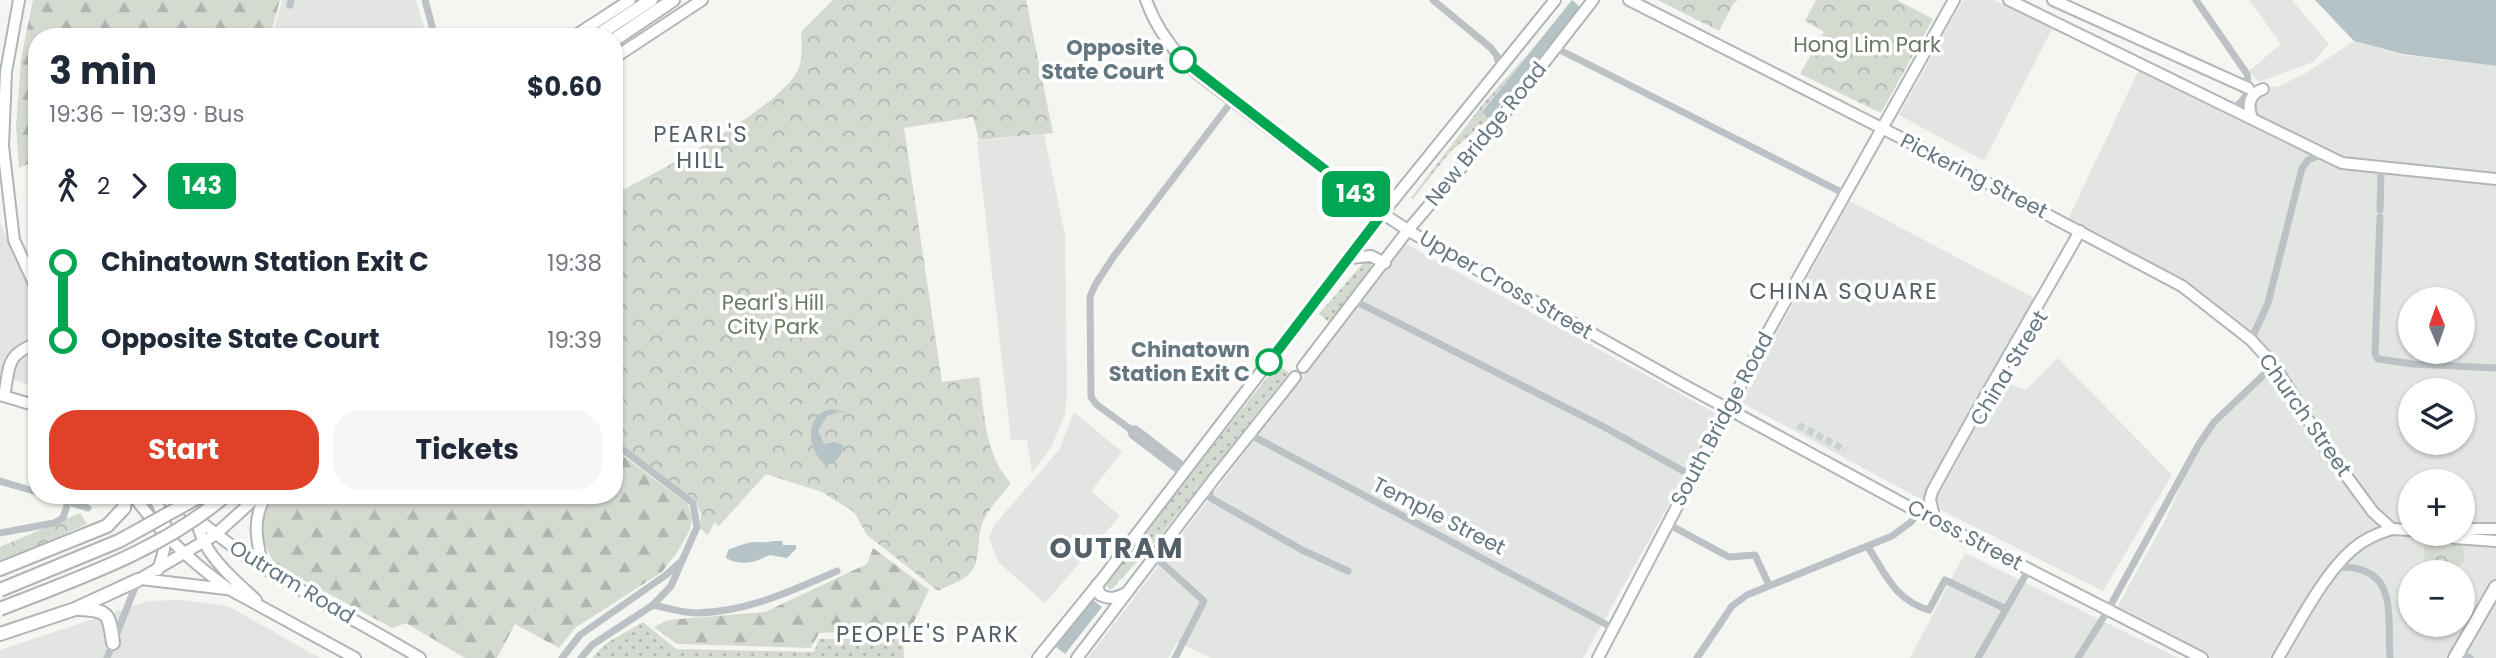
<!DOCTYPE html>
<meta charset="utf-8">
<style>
body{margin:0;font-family:Poppins,sans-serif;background:#f6f6f7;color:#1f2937;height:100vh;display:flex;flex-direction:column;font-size:26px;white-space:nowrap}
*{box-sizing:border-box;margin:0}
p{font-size:23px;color:#747a83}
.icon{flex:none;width:38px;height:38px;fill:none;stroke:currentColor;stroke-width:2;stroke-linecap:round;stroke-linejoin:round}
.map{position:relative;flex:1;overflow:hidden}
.side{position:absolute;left:28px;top:28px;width:595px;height:476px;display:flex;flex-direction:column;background:#fff;border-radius:28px;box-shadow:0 2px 5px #0004}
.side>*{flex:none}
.badge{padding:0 14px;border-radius:10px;font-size:24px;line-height:46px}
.needle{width:46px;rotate:358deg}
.tools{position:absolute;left:2398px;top:287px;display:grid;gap:14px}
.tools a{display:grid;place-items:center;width:77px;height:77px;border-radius:50%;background:#fff;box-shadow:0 2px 5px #0004;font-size:35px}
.map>.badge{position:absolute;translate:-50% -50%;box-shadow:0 0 0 4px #fff}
.legs{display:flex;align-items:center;gap:10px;height:77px;padding:0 21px;font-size:23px}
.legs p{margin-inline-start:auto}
.summary{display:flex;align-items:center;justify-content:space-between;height:119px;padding:0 21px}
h1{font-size:38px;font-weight:700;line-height:52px}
.primary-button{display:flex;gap:14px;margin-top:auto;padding:14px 21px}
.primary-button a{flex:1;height:80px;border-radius:28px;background:#df4228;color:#fff;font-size:28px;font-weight:700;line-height:80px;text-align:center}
.primary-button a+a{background:#f6f6f7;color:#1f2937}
ul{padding:0 21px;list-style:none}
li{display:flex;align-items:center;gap:24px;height:77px;font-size:26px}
li i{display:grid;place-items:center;width:10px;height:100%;margin:0 9px;background:currentColor}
li i::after{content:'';width:18px;height:18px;margin:-9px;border:5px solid;border-radius:50%;background:#fff}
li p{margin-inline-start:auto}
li:first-child i{background:linear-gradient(#0000 50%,currentColor 0)}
li:last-child i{background:linear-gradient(currentColor 50%,#0000 0)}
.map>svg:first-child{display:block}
.built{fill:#e3e5e3;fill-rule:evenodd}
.grass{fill:url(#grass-dots)}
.forest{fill:url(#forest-firs)}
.park{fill:url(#park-crowns)}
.water{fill:#b5c3c6}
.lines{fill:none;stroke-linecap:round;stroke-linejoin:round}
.street-tunnel{stroke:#cad0d0;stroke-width:7;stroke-dasharray:7 3.5;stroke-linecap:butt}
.primary-tunnel{stroke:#cad0d0;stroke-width:10;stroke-dasharray:10 5;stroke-linecap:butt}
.secondary-casing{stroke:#b0b7ba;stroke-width:14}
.primary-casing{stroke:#afb5b8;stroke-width:14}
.highway-casing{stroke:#afb4b7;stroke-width:16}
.street{stroke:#bbc1c4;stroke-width:7}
.secondary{stroke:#fff;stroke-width:10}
.primary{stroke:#fff;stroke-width:10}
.highway{stroke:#fff;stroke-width:12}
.highway-bridge-casing{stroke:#afb4b7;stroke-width:16;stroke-linecap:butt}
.highway-bridge{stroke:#fff;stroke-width:12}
.line-1-casing{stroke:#fff;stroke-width:16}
.line-1{stroke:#00a651;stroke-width:10}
.stop-1-dot{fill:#fff;stroke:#00a651;stroke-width:3.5}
.labels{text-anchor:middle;stroke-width:7;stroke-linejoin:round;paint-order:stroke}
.park-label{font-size:21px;fill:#6a7964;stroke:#fff}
.stop-label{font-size:21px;font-weight:bold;fill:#657882;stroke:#fff;text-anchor:end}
.street-label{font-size:21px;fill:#657882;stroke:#fff}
.neighbourhood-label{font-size:23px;letter-spacing:2px;fill:#536067;stroke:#fff}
.district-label{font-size:28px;font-weight:bold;letter-spacing:2px;fill:#536067;stroke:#fff}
</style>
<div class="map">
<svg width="2496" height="658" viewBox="0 0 2496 658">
<defs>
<pattern id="grass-dots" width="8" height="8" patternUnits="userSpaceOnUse" patternTransform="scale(1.75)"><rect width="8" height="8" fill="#d5dad1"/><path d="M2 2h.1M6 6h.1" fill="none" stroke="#b0b6af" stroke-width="1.8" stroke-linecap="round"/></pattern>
<pattern id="forest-firs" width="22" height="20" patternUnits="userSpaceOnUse" patternTransform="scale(1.75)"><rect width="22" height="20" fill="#d5dad1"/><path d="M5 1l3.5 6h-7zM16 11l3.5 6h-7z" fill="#b0b6af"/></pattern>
<pattern id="park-crowns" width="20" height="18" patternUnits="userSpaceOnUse" patternTransform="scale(1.75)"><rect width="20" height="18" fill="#d5dad1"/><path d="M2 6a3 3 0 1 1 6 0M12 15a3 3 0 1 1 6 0" fill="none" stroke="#b0b6af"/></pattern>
</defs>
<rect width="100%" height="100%" fill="#f5f5f2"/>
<!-- built -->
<g class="built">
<polygon points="282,0 416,0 427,37 265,37 274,30"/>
<polygon points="1963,0 1994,0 2052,29 1984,161 1899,115"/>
<polygon points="2249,0 2292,0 2329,44 2313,62 2259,82 2249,71 2281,44"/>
<path d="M2354,41L2403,55L2496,66V658H2202L2116,609L2168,515L2199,444L2214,422L2274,365L2217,312L2066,224L2142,63L2232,108L2263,89L2279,86L2306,73ZM2410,299H2462V352H2410ZM2410,390H2462V443H2410ZM2410,481H2462V534H2410ZM2410,572H2462V625H2410Z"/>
<polygon points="1044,134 1065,235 1067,391 1065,414 1051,448 1032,473 1027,440 1011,440 977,141"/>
<polygon points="1850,201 2036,299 1924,501 1739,401"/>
<polygon points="0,222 37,305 37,388 0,375"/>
<polygon points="1404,243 1719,415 1583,658 1211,658 1177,642 1168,658 1088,658"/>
<polygon points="2058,358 2172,475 2103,591 1933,506 2001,381 2026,390"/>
<polygon points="1074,412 1122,452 1091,491 1120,516 1045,603 998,562 989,538 995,524 1059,450"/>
<polygon points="1965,553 2178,658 1910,658"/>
<polygon points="182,600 228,606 320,658 0,658 0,650 148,601"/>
</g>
<!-- grass -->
<g class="grass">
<polygon points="1530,52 1482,111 1490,118 1450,152 1413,199 1411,198 1486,100"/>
<polygon points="1369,260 1372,267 1329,322 1319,314 1365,261"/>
<polygon points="1278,364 1289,373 1157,540 1111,590 1103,583"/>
<polygon points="643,622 676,649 814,652 819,639 903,639 904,658 592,658 605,644"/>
</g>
<!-- forest -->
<g class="forest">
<polygon points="33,0 280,0 272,29 262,37 37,37 37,159 19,168 16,127 21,59"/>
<path d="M614,449L688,504L692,519L690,530L678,551L662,572L575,628L559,648L515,624L497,658H465L406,623L392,628L276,565C260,542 257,518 276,495H614Z"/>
<polygon points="873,548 929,590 911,628 819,633 811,648 677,644 654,627 668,620 765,612 867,564"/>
</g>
<!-- park -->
<g class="park">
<path d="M833,0H1026L1053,133L979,140L973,117L904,128L942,382L979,377C985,414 984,454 1011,483C1001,496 988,509 982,524C977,539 981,559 971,572C964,581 948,585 938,591L867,535L854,512L822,492L766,474L719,526L714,523L708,535L700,528L701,514L696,501L614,439V194C655,174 780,108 798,70C803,58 802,45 801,32Z"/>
<polygon points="1658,0 1738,0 1733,4 1719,31"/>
<polygon points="1816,0 1897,0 1933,19 1881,113 1800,74 1824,32 1805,21"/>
<polygon points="80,513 87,524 0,563 0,547"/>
<polygon points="2463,545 2464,562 2449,572 2425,572 2424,546"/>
</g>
<!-- water -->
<g class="water">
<polygon points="1572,0 1580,7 1490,118 1482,112"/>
<polygon points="2315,0 2496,0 2496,66 2403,54 2354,41"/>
<path d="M832,409L848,413L839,412L827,416L818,430L824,444L834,442L843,445C844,455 835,463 826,465C811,455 804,425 821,413C824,411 828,410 832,409Z"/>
<path d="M773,541H782L783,545H796V549L787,558L770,555C755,562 742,567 726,558L728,550C735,547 747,542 756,542C762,542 766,543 773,541Z"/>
<polygon points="1093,600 1102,607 1065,654 1056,647"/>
</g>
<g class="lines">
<!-- street-tunnel -->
<polyline class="street-tunnel" points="1798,425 1845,450"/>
<!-- primary-tunnel -->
<polyline class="primary-tunnel" points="1283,343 1310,309"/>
<!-- secondary casing -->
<g class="secondary-casing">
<g id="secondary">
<polyline points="2009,0 2342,163 2496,179"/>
<polyline points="2053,0 2248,88"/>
<path d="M2252,118C2247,105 2249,94 2263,89"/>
<path d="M1935,521L1930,499L1932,492C1979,404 2031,318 2080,231"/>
<polyline points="1598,658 1768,332 1954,0"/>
<path d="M2278,658C2298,625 2324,573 2353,549C2364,539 2379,533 2392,529"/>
</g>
</g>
<!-- primary casing -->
<g class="primary-casing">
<g id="primary">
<polyline points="19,0 6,72 3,146 14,240 37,290"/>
<path d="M1146,0C1157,30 1174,53 1198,74L1371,206L1414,234L1682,384L1935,521L2202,658"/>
<polyline points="1629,0 1929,152 2182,286 2251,340 2274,365 2325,447 2373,512 2392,529 2410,530"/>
<polyline points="573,37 630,0"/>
<polyline points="614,58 702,0"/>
<polyline points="1349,258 1371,256 1385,263"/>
<polyline points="1310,309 1382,214 1555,0"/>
<polyline points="1303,367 1408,230 1472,155 1593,0"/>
<polyline points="0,395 37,406"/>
<path d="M4,396C10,366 5,355 37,343"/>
<path d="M133,495C160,533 192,563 229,589L355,658"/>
<path d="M152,495C170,522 169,539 158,570"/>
<path d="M172,495C242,566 335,607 420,658"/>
<path d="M197,495C189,543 224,570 256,600"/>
<polyline points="2462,529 2496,529"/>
<polyline points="2446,534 2454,538 2496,541"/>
<path d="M263,568C257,541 251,521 266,495"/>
<polyline points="141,579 226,589"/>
<polyline points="138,580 215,535 259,495"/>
<path d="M1097,585L1100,595C1110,599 1114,599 1124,594"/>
<polyline points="1038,658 1103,578 1283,343"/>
<polyline points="1077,658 1213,480 1295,377"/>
</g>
</g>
<!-- highway casing -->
<g class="highway-casing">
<g id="highway">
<polyline points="595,37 651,0"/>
<polyline points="614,40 673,0"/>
<polyline points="0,569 107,526 124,508 125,495"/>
<path d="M79,609C109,610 109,614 113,643"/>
<polyline points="0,634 75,609 138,580"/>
<polyline points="2455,658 2496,587"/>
</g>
</g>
<!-- street -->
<g class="street">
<polyline points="425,0 435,37"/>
<polyline points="1433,0 1491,48 1497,56 1500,69"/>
<path d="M2196,0L2247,74C2250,89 2246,102 2232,108"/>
<polyline points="290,5 291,0"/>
<polyline points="1556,48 1845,194"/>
<polyline points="2380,210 2381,168"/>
<polyline points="2380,217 2375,354 2378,359 2413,364 2496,368"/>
<polyline points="1355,301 1606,428 1692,476"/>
<polyline points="2251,340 2268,303 2302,168 2308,160 2322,154"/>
<polyline points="1130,429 1132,435 1182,473"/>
<polyline points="1249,434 1613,628"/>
<polyline points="1186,468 1136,429 1130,429 1096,404 1091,397 1090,297 1095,285 1114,256 1232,101"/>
<polyline points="0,481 37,492"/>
<polyline points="1212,484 1209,497 1302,550 1348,571"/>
<polyline points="46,495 88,508"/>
<polyline points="1668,524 1729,557 1755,555 1769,585"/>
<polyline points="0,533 54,523 63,518 68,502"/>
<path d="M1868,547C1886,575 1895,600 1929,610L1945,580L2006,609"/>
<polyline points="1154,556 1204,601 1175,658"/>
<path d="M2336,567C2399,565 2387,611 2390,658"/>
<path d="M653,605C667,608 682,613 696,613C748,612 791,591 837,571"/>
<polyline points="2459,652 2470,658"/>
<polyline points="107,658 138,580"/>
<polyline points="562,658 580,635 666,575 679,563"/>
<polyline points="581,658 592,645 653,605 671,586 697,527 693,503 614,443"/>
<polyline points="1697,658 1732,606 1747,595 1892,536 1911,522 1919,512"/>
<polyline points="1978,658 2029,569"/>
<polyline points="2078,658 2108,610 2199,444 2214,422 2274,365"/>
</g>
<!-- secondary -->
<use href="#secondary" class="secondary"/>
<!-- primary -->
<use href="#primary" class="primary"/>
<!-- highway -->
<use href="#highway" class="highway"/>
<!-- highway-bridge casing -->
<g class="highway-bridge-casing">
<g id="highway-bridge">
<polyline points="0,590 119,541 202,495"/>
<path d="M0,609C78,578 161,551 226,495"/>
</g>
</g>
<!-- highway-bridge -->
<use href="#highway-bridge" class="highway-bridge"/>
</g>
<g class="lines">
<!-- line-1 casing -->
<g class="line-1-casing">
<polyline id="line-1" points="1183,60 1382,214 1269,362"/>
</g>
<!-- line-1 -->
<use href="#line-1" class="line-1"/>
</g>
<!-- markers -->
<g class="stop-1-dot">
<circle cx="1183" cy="60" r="12"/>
<circle cx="1269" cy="362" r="12"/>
</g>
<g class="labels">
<!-- park labels -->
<g class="park-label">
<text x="1867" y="52">Hong Lim Park</text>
<text x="773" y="310">Pearl's Hill<tspan x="773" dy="24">City Park</tspan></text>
</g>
<!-- stop labels -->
<g class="stop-label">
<text x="1164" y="55">Opposite<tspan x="1164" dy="24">State Court</tspan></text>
<text x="1250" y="357">Chinatown<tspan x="1250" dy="24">Station Exit C</tspan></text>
</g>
<!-- street labels -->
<g class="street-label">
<text transform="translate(1486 134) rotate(-51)" y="7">New Bridge Road</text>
<text transform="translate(1974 176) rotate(27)" y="7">Pickering Street</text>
<text transform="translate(1506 285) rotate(30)" y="7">Upper Cross Street</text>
<text transform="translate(2009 368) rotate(-59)" y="7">China Street</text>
<text transform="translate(2305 415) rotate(55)" y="7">Church Street</text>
<text transform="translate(1722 419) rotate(-62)" y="7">South Bridge Road</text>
<text transform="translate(1439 516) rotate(27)" y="7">Temple Street</text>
<text transform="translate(1965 535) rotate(28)" y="7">Cross Street</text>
<text transform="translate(292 582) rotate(31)" y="7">Outram Road</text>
</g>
<!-- neighbourhood labels -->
<g class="neighbourhood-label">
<text x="701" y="142">PEARL'S<tspan x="701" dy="26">HILL</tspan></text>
<text x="1844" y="299">CHINA SQUARE</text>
<text x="928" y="642">PEOPLE'S PARK</text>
</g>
<!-- district labels -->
<g class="district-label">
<text x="1117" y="558">OUTRAM</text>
</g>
</g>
</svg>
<div class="tools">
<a><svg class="needle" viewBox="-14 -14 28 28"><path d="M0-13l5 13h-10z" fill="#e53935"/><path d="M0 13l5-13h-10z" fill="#747a83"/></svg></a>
<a><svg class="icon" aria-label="layers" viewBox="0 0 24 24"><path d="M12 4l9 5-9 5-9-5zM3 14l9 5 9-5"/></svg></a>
<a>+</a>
<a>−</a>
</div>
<b class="badge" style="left:1356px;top:194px;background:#00a651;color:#fff">143</b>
<section class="side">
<div class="summary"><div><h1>3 min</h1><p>19:36 – 19:39 · Bus</p></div><b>$0.60</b></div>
<div class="legs"><svg class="icon" aria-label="walk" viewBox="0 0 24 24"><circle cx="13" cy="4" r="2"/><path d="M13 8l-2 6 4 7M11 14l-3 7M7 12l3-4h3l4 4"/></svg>2<svg class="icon" aria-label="forward" viewBox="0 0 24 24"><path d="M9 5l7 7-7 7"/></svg><b class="badge" style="background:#00a651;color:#fff">143</b></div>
<ul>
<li><i style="color:#00a651"></i><b>Chinatown Station Exit C</b><p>19:38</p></li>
<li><i style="color:#00a651"></i><b>Opposite State Court</b><p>19:39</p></li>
</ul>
<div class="primary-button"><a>Start</a><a>Tickets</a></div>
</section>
</div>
